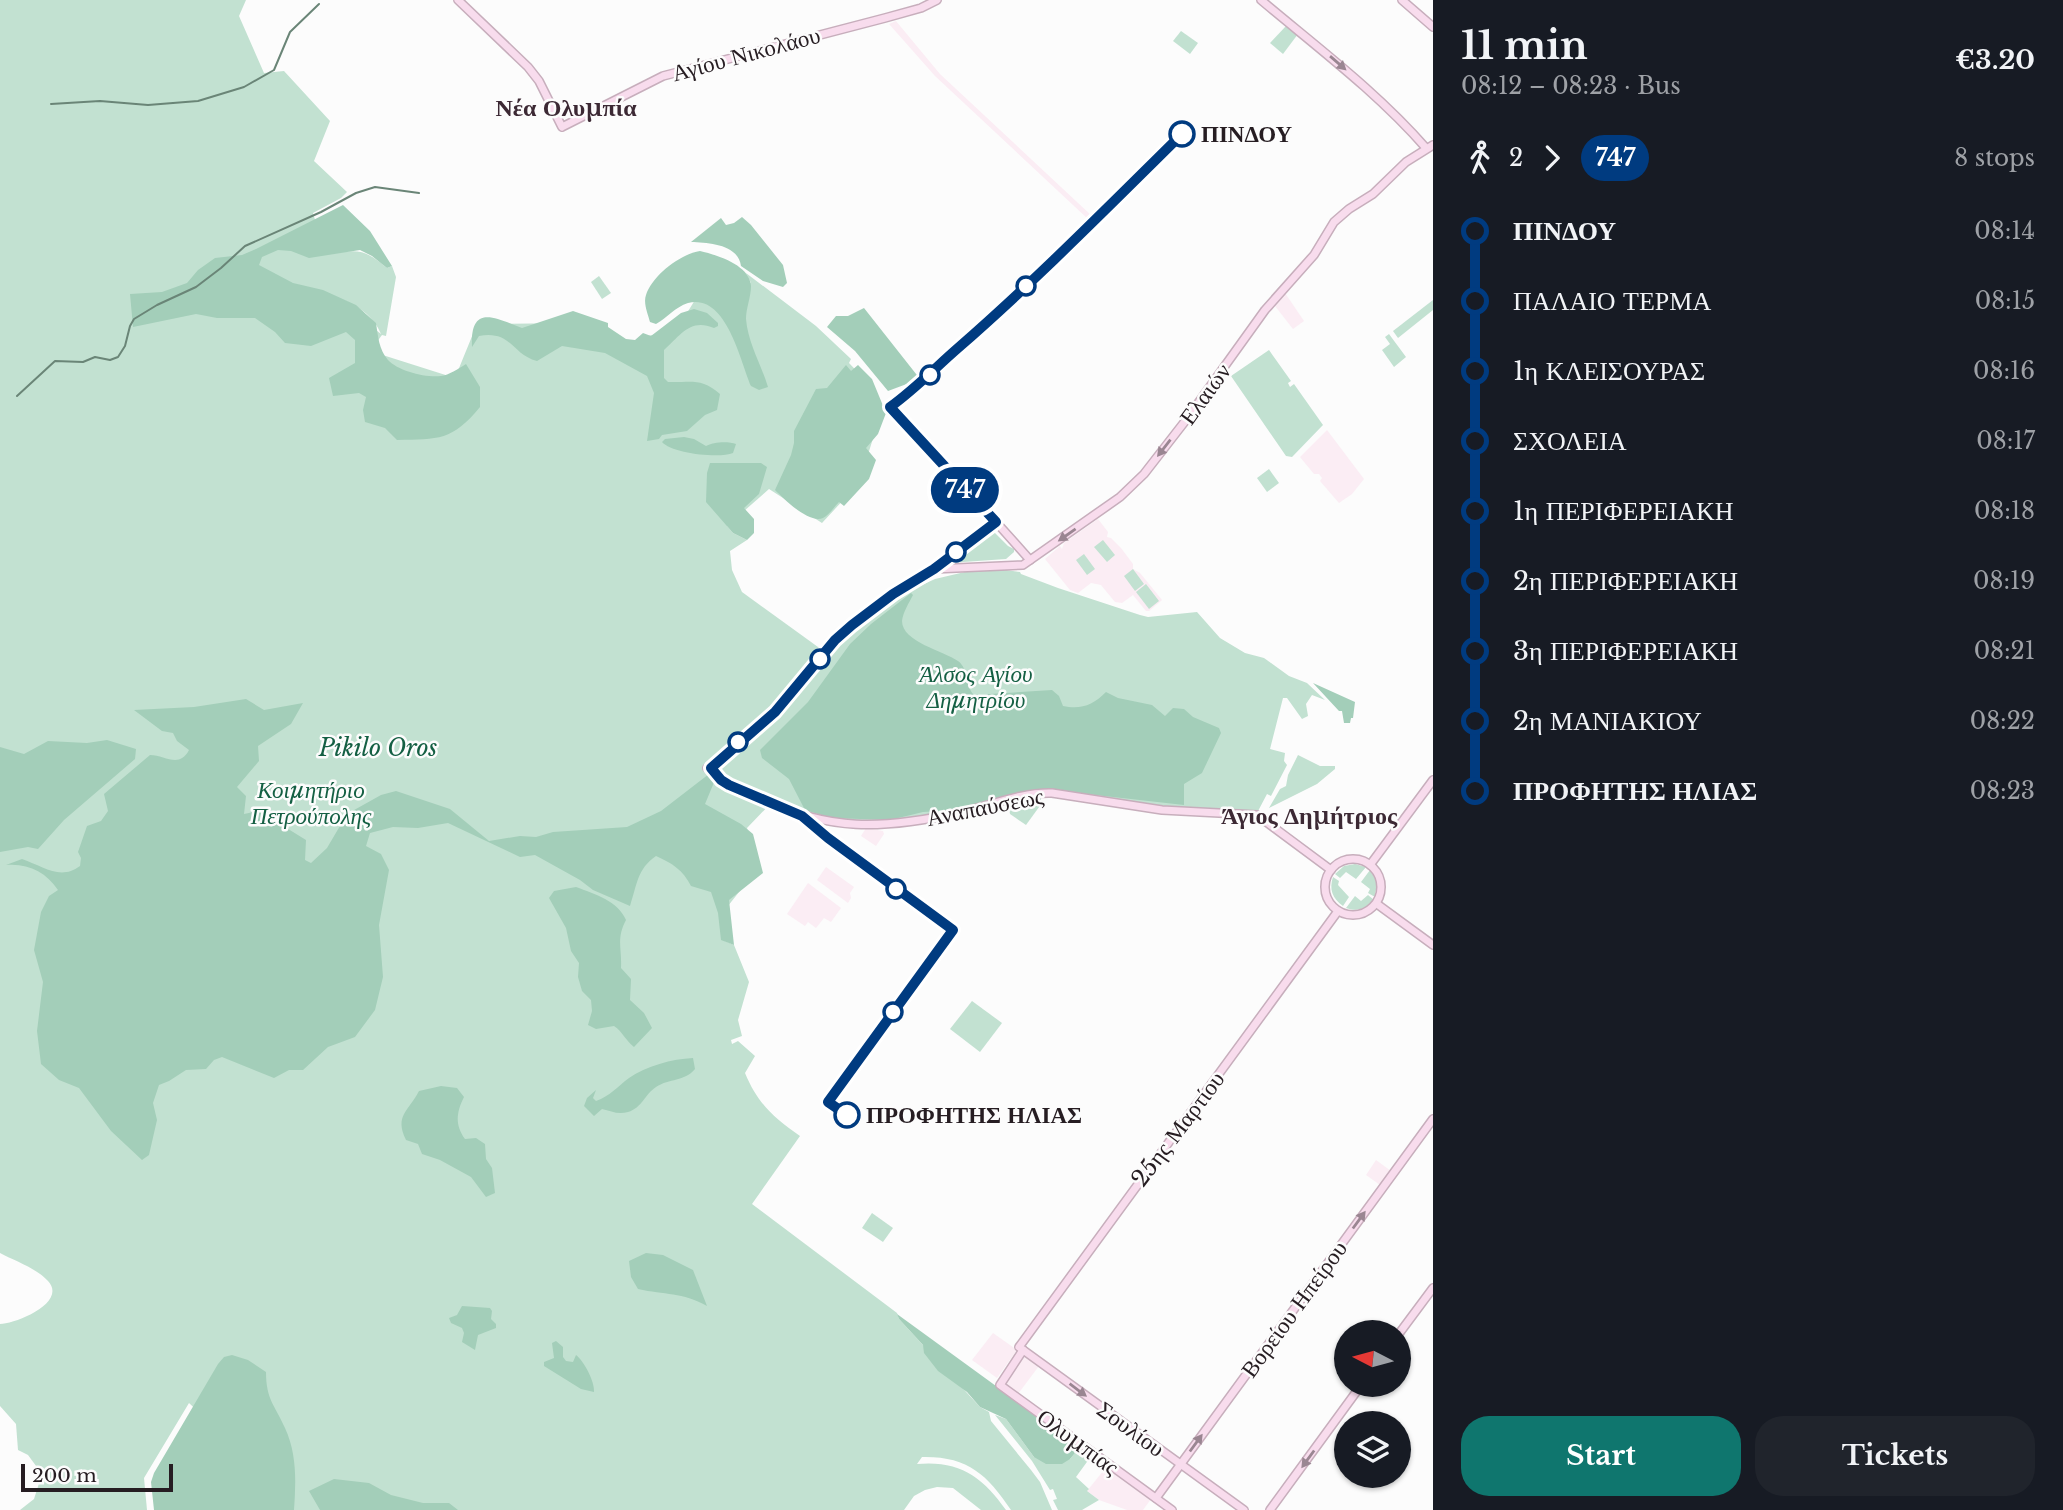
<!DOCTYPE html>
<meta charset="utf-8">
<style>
body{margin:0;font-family:"Libre Baskerville",serif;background:#20242c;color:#f1f3f6;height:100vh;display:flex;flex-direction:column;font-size:26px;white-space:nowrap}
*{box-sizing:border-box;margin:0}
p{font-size:23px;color:#9ea1a6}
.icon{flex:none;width:38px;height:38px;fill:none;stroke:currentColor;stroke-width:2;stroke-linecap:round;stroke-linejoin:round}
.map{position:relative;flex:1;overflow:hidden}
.drawer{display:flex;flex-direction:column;background:#171b24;width:630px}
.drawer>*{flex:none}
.badge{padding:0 14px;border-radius:23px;font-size:24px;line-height:46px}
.needle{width:46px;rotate:276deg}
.fabs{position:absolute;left:1334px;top:1320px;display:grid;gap:14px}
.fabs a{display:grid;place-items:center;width:77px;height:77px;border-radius:50%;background:#171b24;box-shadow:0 2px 5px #0004;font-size:35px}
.scale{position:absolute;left:21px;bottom:18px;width:152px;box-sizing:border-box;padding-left:7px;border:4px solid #261d22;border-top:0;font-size:19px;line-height:24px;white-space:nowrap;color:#261d22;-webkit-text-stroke:5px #fcfcfc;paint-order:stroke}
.map>.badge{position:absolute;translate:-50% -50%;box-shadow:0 0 0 4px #fff}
.legs{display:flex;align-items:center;gap:10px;height:77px;padding:0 28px;font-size:23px}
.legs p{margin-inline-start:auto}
.overview{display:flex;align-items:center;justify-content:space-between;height:119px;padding:0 28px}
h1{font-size:38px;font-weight:700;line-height:52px}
.cta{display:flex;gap:14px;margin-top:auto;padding:14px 28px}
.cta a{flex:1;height:80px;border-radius:28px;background:#0f766e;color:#fff;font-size:28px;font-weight:700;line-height:80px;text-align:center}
.cta a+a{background:#20242c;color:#f1f3f6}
ul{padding:0 28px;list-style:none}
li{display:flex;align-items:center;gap:24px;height:70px;font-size:26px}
li i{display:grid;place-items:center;width:10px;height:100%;margin:0 9px;background:currentColor}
li i::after{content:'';width:18px;height:18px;margin:-9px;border:5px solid;border-radius:50%;background:#171b24}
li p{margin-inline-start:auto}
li:first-child i{background:linear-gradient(#0000 50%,currentColor 0)}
li:last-child i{background:linear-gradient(currentColor 50%,#0000 0)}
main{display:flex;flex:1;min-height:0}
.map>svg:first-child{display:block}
.built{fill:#fbedf4}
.green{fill:#c2e1d1;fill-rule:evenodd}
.forest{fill:#a3ceb9}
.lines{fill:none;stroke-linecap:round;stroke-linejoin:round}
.stream{stroke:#6a8577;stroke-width:2}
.secondary-casing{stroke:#c7aebc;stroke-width:10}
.secondary{stroke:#f8dced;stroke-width:7}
.oneway{fill:#9a8692}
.line-1-casing{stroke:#fff;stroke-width:16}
.line-1{stroke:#003b80;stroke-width:10}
.stop-1-dot{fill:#fff;stroke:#003b80;stroke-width:3.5}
.labels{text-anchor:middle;stroke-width:5;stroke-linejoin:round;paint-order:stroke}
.street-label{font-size:23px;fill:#261d22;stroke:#fcfcfc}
.stop-label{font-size:23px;font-weight:bold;fill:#261d22;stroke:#fcfcfc;text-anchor:start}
.park-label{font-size:23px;font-style:italic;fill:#145f43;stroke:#fcfcfc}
.neighbourhood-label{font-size:24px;font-weight:bold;fill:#3c2934;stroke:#fcfcfc}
</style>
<main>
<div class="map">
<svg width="1433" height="1510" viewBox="0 0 1433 1510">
<rect width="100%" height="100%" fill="#fcfcfc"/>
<!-- built -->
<g class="built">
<polygon points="896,21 940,74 1092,216 1089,220 935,76 889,24"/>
<polygon points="1285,293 1304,321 1293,329 1275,306"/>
<polygon points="1327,430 1364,479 1352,494 1339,503 1320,481 1322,478 1319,474 1314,474 1300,457"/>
<polygon points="1098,519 1108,532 1107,537 1111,538 1121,548 1133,564 1133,569 1140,573 1162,600 1149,611 1146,611 1133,595 1122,603 1115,602 1101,585 1091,583 1078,593 1070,590 1045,559 1060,546 1062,549 1064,543"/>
<polygon points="866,828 883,831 884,834 876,846 861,836"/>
<polygon points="826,867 854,887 850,893 851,898 848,903 817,880"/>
<polygon points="808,883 841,908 831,922 824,918 816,928 808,922 805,926 787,914"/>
<polygon points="1376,1160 1391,1171 1380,1185 1366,1175"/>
<polygon points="993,1333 1017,1350 997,1378 972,1360"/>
<polygon points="1024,1355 1039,1366 1018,1394 1005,1384"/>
<polygon points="1104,1470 1114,1473 1151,1499 1143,1510 1127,1510 1099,1500 1087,1491"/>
</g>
<!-- green -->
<g class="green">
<path d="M0,0H246L239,16L264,73L284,71L330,121L314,161L347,192L341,198L313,213L325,254C357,251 361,246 387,268L392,266L396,277L386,336L382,335L370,351L455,378L477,324L583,323L632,343L648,336L677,329L718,263L751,283L746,273L816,326L851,359L849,363L872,387L876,429L859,483L822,523L769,489L727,526L733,533L747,540L730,551L732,570L742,592L818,647L837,644L848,633L880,609L911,590L935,579L969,571L999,569L1020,572L1021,574L1058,588L1140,615L1148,617L1197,612L1220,638L1245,653L1264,658L1289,676L1307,683L1325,700L1312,695L1306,704L1308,716L1302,719L1287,698H1283L1270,749L1285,753L1284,761L1287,765L1271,796L1267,794L1257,813L1181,808L1055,792L890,822L830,820L809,814L774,800L747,828L758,868L724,911L725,941L734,945L749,982L738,1020L742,1036L731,1040L732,1044L738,1041L755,1056L745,1073C758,1104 773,1117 800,1136L752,1204L897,1313L899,1319L980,1407L989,1412L991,1421L1031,1470L1040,1482L1052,1510H1011C987,1474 967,1456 922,1457L917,1464C959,1460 983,1477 1006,1510H981L953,1488L937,1487L925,1490L914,1496L904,1510H265L227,1439L189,1403L144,1478L147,1510H20L34,1499L42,1474L28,1455L18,1450L16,1424L0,1406V1324C15,1324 68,1303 48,1281C36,1268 15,1261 0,1253ZM338,298C356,304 374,316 381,334L339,301Z"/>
<polygon points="1286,26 1298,34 1283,54 1270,43"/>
<polygon points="1181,31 1198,43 1190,54 1173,41"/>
<polygon points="599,276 611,293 602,299 591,282"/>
<polygon points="1433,300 1433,310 1398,338 1393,331"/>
<polygon points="1389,334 1406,357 1394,367 1382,350 1390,344 1385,337"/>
<polygon points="1269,350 1291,381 1288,383 1290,387 1294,384 1323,425 1292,457 1286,456 1231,376"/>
<polygon points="1269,469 1279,483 1267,492 1257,478"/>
<polygon points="992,530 1008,546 1014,549 1014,552 1006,559 949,563"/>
<polygon points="1103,540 1115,555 1107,562 1094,547"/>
<polygon points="1084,554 1095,569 1087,575 1076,560"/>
<polygon points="1133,569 1144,584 1135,591 1124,576"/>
<polygon points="1146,584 1159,601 1149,609 1136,592"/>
<polygon points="1298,755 1320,766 1335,766 1335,769 1317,784 1269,808 1280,789 1286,786 1288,775"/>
<polygon points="1040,796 1042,803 1026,825 1010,814 1008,803"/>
<polygon points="1355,864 1366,867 1356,879 1346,872 1340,878 1335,874 1344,866"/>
<polygon points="1370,870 1377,882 1375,897 1368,893 1370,889 1361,882"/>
<path d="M1333,877L1339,881L1338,885L1349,897L1343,906C1332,898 1329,889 1333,877Z"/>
<path d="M1368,895L1374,900C1366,909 1357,912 1346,908L1355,896L1361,901Z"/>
<polygon points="972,1001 1002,1023 980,1052 950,1029"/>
<polygon points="872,1213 893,1228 883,1242 862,1228"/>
<polygon points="995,1415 1006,1419 1034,1457 1070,1459 1080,1447 1092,1455 1076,1477 1089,1489 1087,1491 1099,1500 1082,1510 1058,1510 1053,1500 1057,1499 1053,1489 1050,1490 1032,1461"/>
</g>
<!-- forest -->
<g class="forest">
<path d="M343,205L370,231L392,266L387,268L372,256L360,250L309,258L291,251L278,250L262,257L259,265L293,283L323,290L356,305L376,323C378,336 379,350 388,360C398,371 426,378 441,376C449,375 458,369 466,364L480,387V407C452,441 439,439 397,440L385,428L365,422L363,410L366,397L359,393L333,396L329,378L355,363V340L346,332L311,346L285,343L275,332L255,318H217L196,314L133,327L130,294L162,292L187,283L198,270L215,258L242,255L256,249Z"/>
<path d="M742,217L751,225L783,265L787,283L783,287L763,281L741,266C738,244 709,243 691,242L721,218L726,225L734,223Z"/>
<path d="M700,251C717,255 750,265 751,286C751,297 746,308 746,319C748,343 761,364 768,387L759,390L751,386C740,360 726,293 688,303C675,307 667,318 656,324L650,322C648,314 643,303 646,295C652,276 680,254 700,251Z"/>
<polygon points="864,308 920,379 888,391 855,351 827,327 836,316 848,316"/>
<path d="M694,309L707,313L718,323V326L714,328C690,318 681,335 664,350V378L668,382C690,383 701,377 720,394L717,410L705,415L687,431L662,435L659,439L647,441L654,393L647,376L605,353L562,346L537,361C512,355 512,330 479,336L472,347C470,304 494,317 522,328L573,311L608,323V327L626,339L635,340L643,333L651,336L681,313Z"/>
<path d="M846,365L851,371L858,365L872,379L886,413L878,434L866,448L876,460L869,479L844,506L839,502C835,506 829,515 823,518C809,524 784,499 775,490L791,455L794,443V431L816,389L827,388Z"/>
<path d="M684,437L694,439L706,446C713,442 728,441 736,444L733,453C719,459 671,453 662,442L665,439Z"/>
<polygon points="710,463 761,463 767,467 759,494 744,508 754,519 754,533 747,540 733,533 706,502 707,473"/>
<path d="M911,593L913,595C909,603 903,612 902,621C902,642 944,651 958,661C969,669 965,686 974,695L1052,690L1059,696L1063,706C1081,710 1093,705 1106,692L1118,698L1152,705L1165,716L1173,708L1184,709L1193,717L1219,728L1221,733L1202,773L1184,784V805L1042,789L954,810L923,812L890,820L831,818L805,810L789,779L762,758L760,750L808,702L850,644L871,624Z"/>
<polygon points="1313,683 1355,702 1353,718 1351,718 1350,723 1344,723 1342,711 1339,711"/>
<path d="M246,699L264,710L303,703L291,724L258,746L259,761L237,787L246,796L244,814L259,811L306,840L305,860L311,863L327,848L347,814L381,795L396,791L450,809L489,841L520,836L536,837L553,832L627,827L661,811L709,774L715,780L705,804L741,824L753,834L763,873L729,900L734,945L721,940L718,913L711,892L691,886C683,870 672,863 656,856C637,869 637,885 630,906L593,890L580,880L535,855L520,857L448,823L418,828L393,827L370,833L366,846L381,854L389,870L379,925L383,977L375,1010L355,1037L328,1047L303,1070H289L274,1078L222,1057L214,1060L206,1069L186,1070L169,1081L159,1085L153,1103L157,1120L149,1155L142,1160L111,1131L79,1088L59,1080L41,1064L37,1031L43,982L34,950L41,912L49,896L58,890C46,872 28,863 6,865L22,859C43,866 60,881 80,866L81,858L78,852L87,826L101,821L108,811L104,794L150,755C165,755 179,769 189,750L177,741L173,733L162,731L134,710L194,707Z"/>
<polygon points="107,740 136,749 135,759 64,820 38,849 28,847 0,852 0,747 24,754 48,741 87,743"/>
<path d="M576,887C595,894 618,901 626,920C616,939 622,948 621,968L631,979L630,1000L644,1013L652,1028L634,1047C625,1040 623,1032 614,1026L596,1029L588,1025L592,1011L591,1000L582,991L578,977L579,963L571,951L566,928L549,898L554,891Z"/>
<path d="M693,1058L695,1069C684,1082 670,1078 656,1087C645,1094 642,1108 628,1112C618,1115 611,1111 602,1109L594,1116L584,1106L587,1098L596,1090L593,1098L596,1101C610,1096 617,1087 629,1078C646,1066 672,1059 693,1058Z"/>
<path d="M441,1086L457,1088L464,1097C456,1113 455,1125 465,1139L476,1138L485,1144L486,1159L492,1168L495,1193L486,1197L471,1177L440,1160L422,1154L418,1144L406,1140C394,1115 409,1111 419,1091Z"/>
<path d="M646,1253L663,1255L693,1270L707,1306C682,1292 665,1295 638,1289L631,1277L629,1261Z"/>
<polygon points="462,1306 490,1308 492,1311 491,1319 496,1324 496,1328 478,1335 475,1350 462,1342 464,1333 462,1328 451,1323 449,1318 457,1315"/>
<polygon points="897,1314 1080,1447 1070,1459 1062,1464 1046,1464 1034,1457 1006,1419 980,1407 967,1392 938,1371 924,1353 923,1345 899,1319"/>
<path d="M556,1341L563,1347V1357L566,1361L573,1362L576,1355C584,1361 595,1382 594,1392L581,1389L544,1366V1362L554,1358L552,1343Z"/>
<path d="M232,1355L248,1360L266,1372C266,1400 275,1405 285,1428C297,1454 296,1482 294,1510H154L151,1482L154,1473L218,1364L224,1357Z"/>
<polygon points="334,1479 369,1483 391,1495 423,1503 449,1503 458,1510 320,1510 309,1491"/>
</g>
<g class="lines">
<!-- stream -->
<g class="stream">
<polyline points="51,104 100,101 148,105 198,101 244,87 274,70 290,32 319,4"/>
<polyline points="17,396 55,361 83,362 95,357 110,360 118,357 125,346 130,326 134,319 157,305 196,287 221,268 245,246 321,212 356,193 375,187 419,193"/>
</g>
<!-- secondary casing -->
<g class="secondary-casing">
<g id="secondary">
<polyline points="458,0 528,67 539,81 562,127 663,76 885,18 921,8 937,0"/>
<path d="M1261,0C1318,48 1377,92 1426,148"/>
<polyline points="1402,0 1433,27"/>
<polyline points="934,569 1023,565 1120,497 1144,474 1186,420 1265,310 1314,255 1334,222 1349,209 1373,194 1406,162 1433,145"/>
<path d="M718,760L707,768C720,781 736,788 753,796C830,832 881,830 963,812C992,805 1022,792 1052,793L1162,810L1257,815L1331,870"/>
<polyline points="716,764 775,711 835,640 852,625 893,594 934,569 996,522 1030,560"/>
<circle cx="1353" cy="887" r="28"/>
<polyline points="1370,865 1433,780"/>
<polyline points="1377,904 1433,945"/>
<polyline points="1398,1335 1433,1288"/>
<polyline points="1023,1350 1000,1385 1172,1510"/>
<polyline points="1156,1498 1433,1119"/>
<polyline points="1244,1510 1019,1347 1338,911"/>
<polyline points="1270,1510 1362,1384"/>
</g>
</g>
<!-- secondary -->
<use href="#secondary" class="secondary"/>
</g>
<!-- one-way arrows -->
<defs><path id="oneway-solid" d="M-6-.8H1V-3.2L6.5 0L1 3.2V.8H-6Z" transform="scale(1.75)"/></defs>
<g class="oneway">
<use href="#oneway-solid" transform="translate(1338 63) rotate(41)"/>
<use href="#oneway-solid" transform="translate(1164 448) rotate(128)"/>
<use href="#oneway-solid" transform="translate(1067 535) rotate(145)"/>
<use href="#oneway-solid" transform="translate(1359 1220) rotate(-54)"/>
<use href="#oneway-solid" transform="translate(1078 1390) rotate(37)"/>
<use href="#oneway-solid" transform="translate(1196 1443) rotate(-54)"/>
<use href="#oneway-solid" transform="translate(1308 1459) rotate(126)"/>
</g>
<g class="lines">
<!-- line-1 casing -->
<g class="line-1-casing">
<path id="line-1" d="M847,1115L828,1102L953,930L828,838L802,816L729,785L721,780L711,768L775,712L835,640L852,625L893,594L934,569L996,522L890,407C915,389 935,368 958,348C1036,280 1108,207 1182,134"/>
</g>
<!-- line-1 -->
<use href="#line-1" class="line-1"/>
</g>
<!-- markers -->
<g class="stop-1-dot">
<circle cx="1182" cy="134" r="12"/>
<circle cx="1026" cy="286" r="9"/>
<circle cx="930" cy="375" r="9"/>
<circle cx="956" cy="552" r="9"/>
<circle cx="820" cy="659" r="9"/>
<circle cx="738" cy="742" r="9"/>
<circle cx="896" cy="889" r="9"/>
<circle cx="893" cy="1012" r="9"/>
<circle cx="847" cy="1115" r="12"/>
</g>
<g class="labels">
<!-- street labels -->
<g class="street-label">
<text transform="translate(746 54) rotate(-15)" y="8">Αγίου Νικολάου</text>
<text transform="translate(1205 394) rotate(-54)" y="8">Ελαιών</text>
<text transform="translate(985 807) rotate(-11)" y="8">Αναπαύσεως</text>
<text transform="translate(1178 1129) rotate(-53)" y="8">25ης Μαρτίου</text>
<text transform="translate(1294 1309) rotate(-54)" y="8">Βορείου Ηπείρου</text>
<text transform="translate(1131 1429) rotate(36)" y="8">Σουλίου</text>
<text transform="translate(1078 1442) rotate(36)" y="8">Ολυμπίας</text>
</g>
<!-- stop labels -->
<g class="stop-label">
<text x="1201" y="142">ΠΙΝΔΟΥ</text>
<text x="866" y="1123">ΠΡΟΦΗΤΗΣ ΗΛΙΑΣ</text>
</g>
<!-- park labels -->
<g class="park-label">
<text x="976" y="682">Άλσος Αγίου<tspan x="976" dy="26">Δημητρίου</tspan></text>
<text x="378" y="756">Pikilo Oros</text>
<text x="311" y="798">Κοιμητήριο<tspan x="311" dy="26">Πετρούπολης</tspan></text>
</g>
<!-- neighbourhood labels -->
<g class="neighbourhood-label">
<text x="566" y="116">Νέα Ολυμπία</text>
<text x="1309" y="824">Άγιος Δημήτριος</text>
</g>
</g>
</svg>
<div class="fabs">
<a><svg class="needle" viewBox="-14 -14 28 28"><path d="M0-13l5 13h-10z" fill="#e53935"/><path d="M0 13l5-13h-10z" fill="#9ea1a6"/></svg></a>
<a><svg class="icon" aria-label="layers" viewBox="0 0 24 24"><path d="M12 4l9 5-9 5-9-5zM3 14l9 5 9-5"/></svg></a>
</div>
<div class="scale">200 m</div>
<b class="badge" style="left:965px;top:490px;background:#003b80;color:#fff">747</b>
</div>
<section class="drawer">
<div class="overview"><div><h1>11 min</h1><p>08:12 – 08:23 · Bus</p></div><b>€3.20</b></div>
<div class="legs"><svg class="icon" aria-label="walk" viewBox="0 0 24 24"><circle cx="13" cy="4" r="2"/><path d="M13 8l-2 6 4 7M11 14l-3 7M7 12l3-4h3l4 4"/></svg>2<svg class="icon" aria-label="forward" viewBox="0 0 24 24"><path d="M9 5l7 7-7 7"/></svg><b class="badge" style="background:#003b80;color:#fff">747</b><p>8 stops</p></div>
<ul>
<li><i style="color:#003b80"></i><b>ΠΙΝΔΟΥ</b><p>08:14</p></li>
<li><i style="color:#003b80"></i><span>ΠΑΛΑΙΟ ΤΕΡΜΑ</span><p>08:15</p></li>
<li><i style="color:#003b80"></i><span>1η ΚΛΕΙΣΟΥΡΑΣ</span><p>08:16</p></li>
<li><i style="color:#003b80"></i><span>ΣΧΟΛΕΙΑ</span><p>08:17</p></li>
<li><i style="color:#003b80"></i><span>1η ΠΕΡΙΦΕΡΕΙΑΚΗ</span><p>08:18</p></li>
<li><i style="color:#003b80"></i><span>2η ΠΕΡΙΦΕΡΕΙΑΚΗ</span><p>08:19</p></li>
<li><i style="color:#003b80"></i><span>3η ΠΕΡΙΦΕΡΕΙΑΚΗ</span><p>08:21</p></li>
<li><i style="color:#003b80"></i><span>2η ΜΑΝΙΑΚΙΟΥ</span><p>08:22</p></li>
<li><i style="color:#003b80"></i><b>ΠΡΟΦΗΤΗΣ ΗΛΙΑΣ</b><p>08:23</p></li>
</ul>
<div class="cta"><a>Start</a><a>Tickets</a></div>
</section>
</main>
